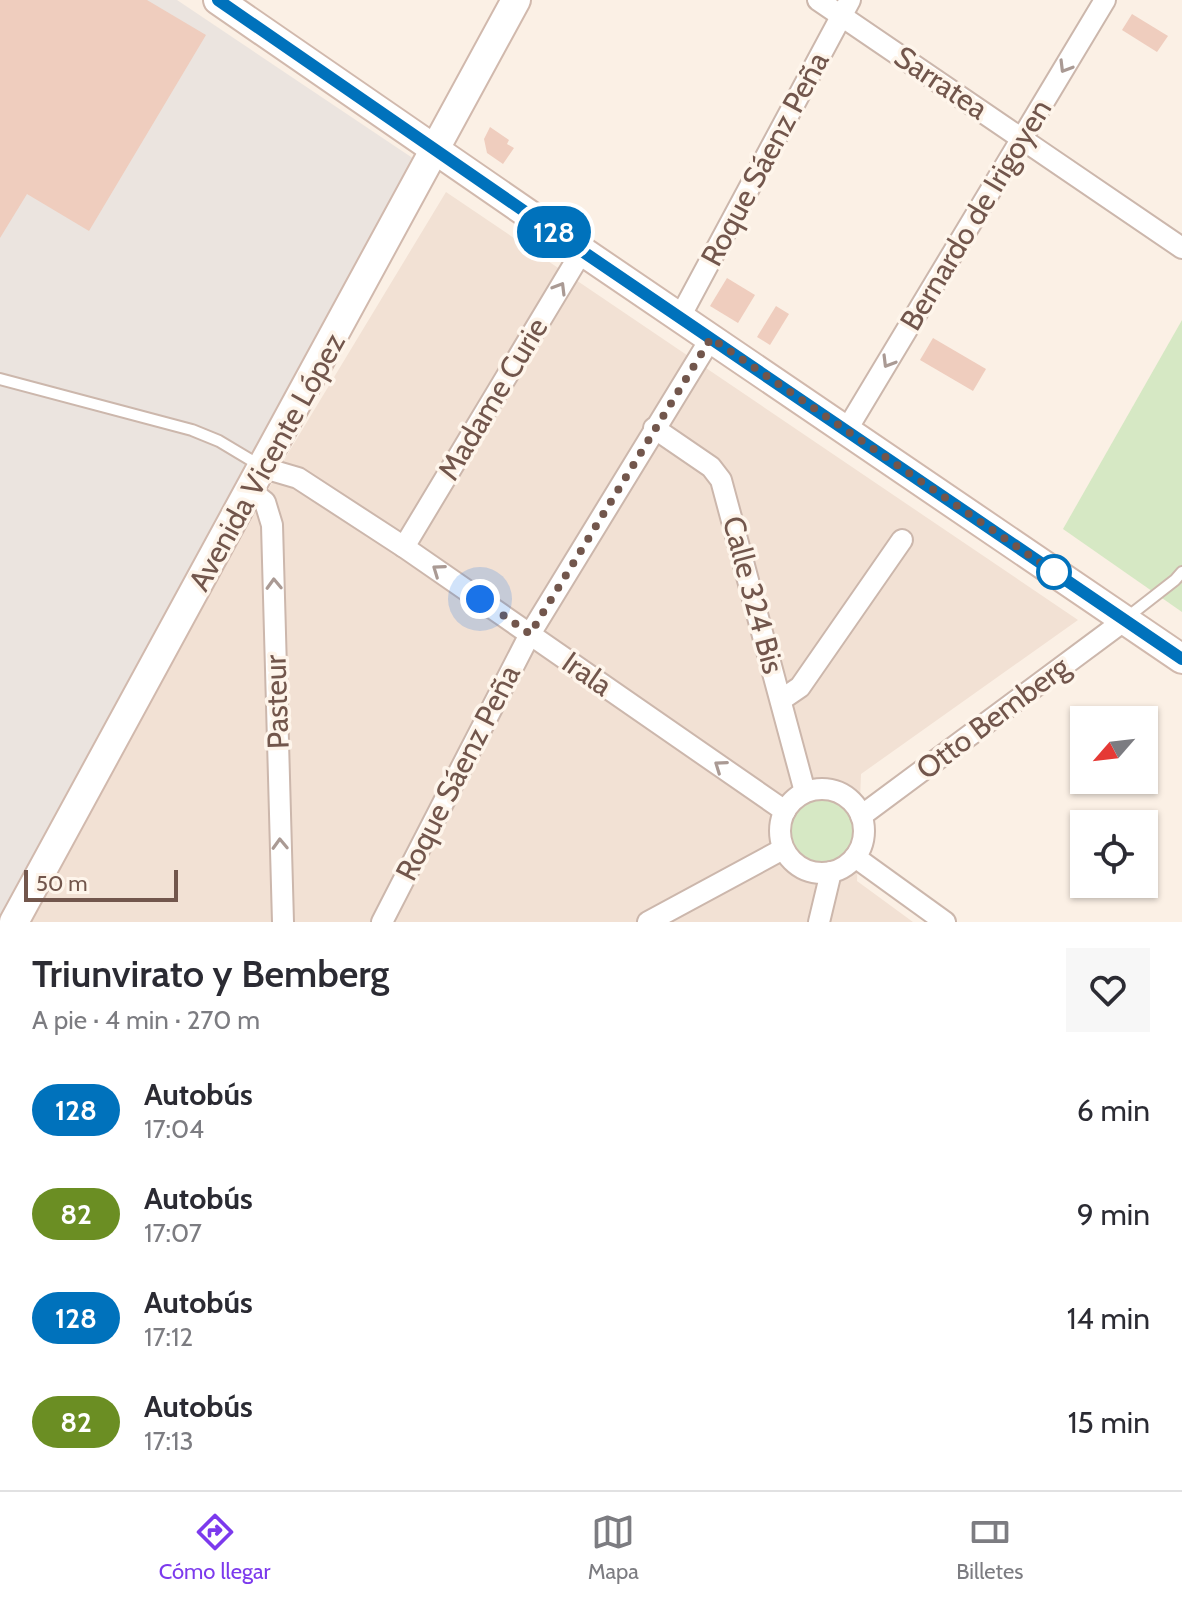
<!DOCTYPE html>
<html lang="es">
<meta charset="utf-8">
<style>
body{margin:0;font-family:Cabin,sans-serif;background:#f7f7f7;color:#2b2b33;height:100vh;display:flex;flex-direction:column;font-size:30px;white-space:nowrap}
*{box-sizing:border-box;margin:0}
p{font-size:26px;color:#7c7c81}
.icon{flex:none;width:44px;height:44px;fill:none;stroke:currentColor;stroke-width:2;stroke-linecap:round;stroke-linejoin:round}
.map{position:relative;height:922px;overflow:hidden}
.details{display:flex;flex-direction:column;background:#fff;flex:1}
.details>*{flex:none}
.badge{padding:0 16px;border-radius:26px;font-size:28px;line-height:52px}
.needle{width:52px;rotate:242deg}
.fabs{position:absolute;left:1070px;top:706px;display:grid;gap:16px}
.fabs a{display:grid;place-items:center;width:88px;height:88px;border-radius:0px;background:#fff;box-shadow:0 2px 6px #0004;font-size:40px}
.scale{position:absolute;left:24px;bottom:20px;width:154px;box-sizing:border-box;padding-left:8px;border:4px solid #72564c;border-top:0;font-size:22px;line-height:28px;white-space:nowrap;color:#72564c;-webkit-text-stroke:6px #fef5eb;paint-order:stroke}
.you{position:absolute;width:40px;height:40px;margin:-20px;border:6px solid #fff;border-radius:50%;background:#1a73e8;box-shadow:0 0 0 12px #1a73e833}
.map>.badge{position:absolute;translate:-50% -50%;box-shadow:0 0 0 4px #fff}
.round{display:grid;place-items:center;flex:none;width:84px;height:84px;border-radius:0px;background:#f7f7f7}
.summary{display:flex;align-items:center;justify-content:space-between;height:136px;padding:0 32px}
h1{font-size:38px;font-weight:600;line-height:60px}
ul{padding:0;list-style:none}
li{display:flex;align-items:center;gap:24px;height:104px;padding:0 32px}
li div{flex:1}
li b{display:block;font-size:30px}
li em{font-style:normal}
li .badge{min-width:88px;font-weight:700;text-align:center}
.menu{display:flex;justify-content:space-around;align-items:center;height:112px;border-top:2px solid #e1e1e2;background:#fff;font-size:22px;color:#7c7c81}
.menu a{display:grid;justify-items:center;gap:4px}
.menu .on{color:#7c3aed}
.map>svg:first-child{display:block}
.residential{fill:#f2e1d4}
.industrial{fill:#ebe4df}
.green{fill:#d6e8c4}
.building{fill:#efcdbe}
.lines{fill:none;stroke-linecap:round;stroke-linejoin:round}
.lane-casing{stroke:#ccb7ac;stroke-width:14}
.street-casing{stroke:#ccb7ac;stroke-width:24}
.secondary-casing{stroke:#d1b9ad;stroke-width:32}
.lane{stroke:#fff;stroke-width:10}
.street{stroke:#fff;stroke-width:20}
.secondary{stroke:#fff;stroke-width:28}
.oneway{stroke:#aa9a94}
.line-casing{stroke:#fff;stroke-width:18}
.line{stroke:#0072bc;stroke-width:12}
.walk{stroke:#72564c;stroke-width:8;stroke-dasharray:0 14.4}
.stop-dot{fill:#fff;stroke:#0072bc;stroke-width:4}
.labels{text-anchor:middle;stroke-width:7;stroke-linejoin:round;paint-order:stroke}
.street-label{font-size:30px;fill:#72564c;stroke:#fef5eb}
</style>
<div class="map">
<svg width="1182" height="922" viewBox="0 0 1182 922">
<rect width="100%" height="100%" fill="#fbf0e5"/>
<!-- residential -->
<polygon class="residential" points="446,192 1078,620 861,774 857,881 913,922 29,922 290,450"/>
<!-- industrial -->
<polygon class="industrial" points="0,0 177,0 420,163 0,920"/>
<!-- green -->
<g class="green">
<polygon points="1182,320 1182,612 1063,529"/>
<circle cx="822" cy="832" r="34"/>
</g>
<!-- building -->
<g class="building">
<polygon points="0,0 147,0 206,35 89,231 27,194 0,238"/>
<polygon points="1132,14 1168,36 1157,52 1122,30"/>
<polygon points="490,127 509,140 507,144 514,148 503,164 487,153 484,139"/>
<polygon points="727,278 755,295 738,323 710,306"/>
<polygon points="776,306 789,314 770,345 757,337"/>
<polygon points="933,338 986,369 973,391 920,360"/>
</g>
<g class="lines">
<!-- lane casing -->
<g class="lane-casing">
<g id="lane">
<polyline points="0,379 192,430 219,441 259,465"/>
<polyline points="1125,619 1175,580 1182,572"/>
</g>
</g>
<!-- street casing -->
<g class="street-casing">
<g id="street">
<polyline points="818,0 1182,248"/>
<polyline points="680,317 850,0"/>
<polyline points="654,428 711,467 721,480 805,792"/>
<polyline points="846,431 1105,0"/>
<polyline points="264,468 298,478 404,547 785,811"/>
<polyline points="251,491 265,502 272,525 283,922"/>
<polyline points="404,547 582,251"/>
<polyline points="781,700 800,687 902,540"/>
<circle cx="822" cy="831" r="42"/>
<polyline points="861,816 1125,620"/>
<polyline points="855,857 945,922"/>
<polyline points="382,922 530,634 711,338"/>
<polyline points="648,922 783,849"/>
<polyline points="819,922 831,872"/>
</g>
</g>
<!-- secondary casing -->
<g class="secondary-casing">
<g id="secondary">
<polyline points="218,0 582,251 1182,659"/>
<polyline points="14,922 516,0"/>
</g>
</g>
<!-- lane -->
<use href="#lane" class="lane"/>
<!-- street -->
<use href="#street" class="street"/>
<!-- secondary -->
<use href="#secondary" class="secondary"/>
</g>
<!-- one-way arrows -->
<defs><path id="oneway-chevron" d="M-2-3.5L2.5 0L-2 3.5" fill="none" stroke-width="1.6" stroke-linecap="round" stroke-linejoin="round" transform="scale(2)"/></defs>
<g class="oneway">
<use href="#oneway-chevron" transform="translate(1065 67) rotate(121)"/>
<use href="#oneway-chevron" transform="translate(560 288) rotate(-59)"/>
<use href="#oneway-chevron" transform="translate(888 362) rotate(121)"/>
<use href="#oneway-chevron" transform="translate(438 570) rotate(-145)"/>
<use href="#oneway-chevron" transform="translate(274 584) rotate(-92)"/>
<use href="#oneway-chevron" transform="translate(720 766) rotate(-145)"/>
<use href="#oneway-chevron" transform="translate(280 844) rotate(-92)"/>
</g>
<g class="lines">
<!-- line casing -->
<g class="line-casing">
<polyline id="line" points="218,0 582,251 1182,659"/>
</g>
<!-- line -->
<use href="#line" class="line"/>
<!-- walk -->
<polyline class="walk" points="480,599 530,634 711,338 1054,572"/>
</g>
<!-- markers -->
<circle class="stop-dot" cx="1054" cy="572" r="16"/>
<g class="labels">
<!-- street labels -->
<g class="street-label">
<text transform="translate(941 83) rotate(34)" y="10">Sarratea</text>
<text transform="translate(765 159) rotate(-62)" y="10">Roque Sáenz Peña</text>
<text transform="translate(976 215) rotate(-59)" y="10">Bernardo de Irigoyen</text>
<text transform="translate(493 399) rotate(-59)" y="10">Madame Curie</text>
<text transform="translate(267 462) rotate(-61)" y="10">Avenida Vicente López</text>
<text transform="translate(753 595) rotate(75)" y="10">Calle 324 Bis</text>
<text transform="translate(587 674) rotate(35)" y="10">Irala</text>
<text transform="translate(277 702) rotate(-92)" y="10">Pasteur</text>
<text transform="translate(993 718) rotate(-37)" y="10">Otto Bemberg</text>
<text transform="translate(458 773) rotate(-63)" y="10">Roque Sáenz Peña</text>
</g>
</g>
</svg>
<div class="fabs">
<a><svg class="needle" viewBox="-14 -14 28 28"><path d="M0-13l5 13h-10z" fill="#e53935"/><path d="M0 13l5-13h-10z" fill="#7c7c81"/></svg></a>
<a><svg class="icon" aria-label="locate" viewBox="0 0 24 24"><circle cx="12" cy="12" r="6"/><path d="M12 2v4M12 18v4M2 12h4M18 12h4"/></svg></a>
</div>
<div class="scale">50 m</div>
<div class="you" style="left:480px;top:599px"></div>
<b class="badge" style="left:554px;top:232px;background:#0072bc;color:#fff">128</b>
</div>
<section class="details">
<div class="summary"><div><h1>Triunvirato y Bemberg</h1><p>A pie · 4 min · 270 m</p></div><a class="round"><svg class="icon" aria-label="heart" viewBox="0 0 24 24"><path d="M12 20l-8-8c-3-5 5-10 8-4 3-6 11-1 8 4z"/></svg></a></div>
<ul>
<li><span class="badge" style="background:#0072bc;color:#fff">128</span><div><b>Autobús</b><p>17:04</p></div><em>6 min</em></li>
<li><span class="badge" style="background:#6b8e23;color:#fff">82</span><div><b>Autobús</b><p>17:07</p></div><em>9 min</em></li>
<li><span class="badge" style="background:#0072bc;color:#fff">128</span><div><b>Autobús</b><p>17:12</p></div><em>14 min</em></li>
<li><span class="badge" style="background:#6b8e23;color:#fff">82</span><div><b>Autobús</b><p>17:13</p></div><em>15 min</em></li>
</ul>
</section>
<nav class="menu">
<a class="on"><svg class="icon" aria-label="directions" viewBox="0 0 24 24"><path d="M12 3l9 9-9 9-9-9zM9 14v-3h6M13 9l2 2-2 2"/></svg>Cómo llegar</a>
<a><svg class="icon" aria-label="map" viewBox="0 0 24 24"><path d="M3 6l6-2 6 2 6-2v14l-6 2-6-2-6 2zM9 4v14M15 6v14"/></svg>Mapa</a>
<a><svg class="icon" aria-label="tickets" viewBox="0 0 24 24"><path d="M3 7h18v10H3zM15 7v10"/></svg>Billetes</a>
</nav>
